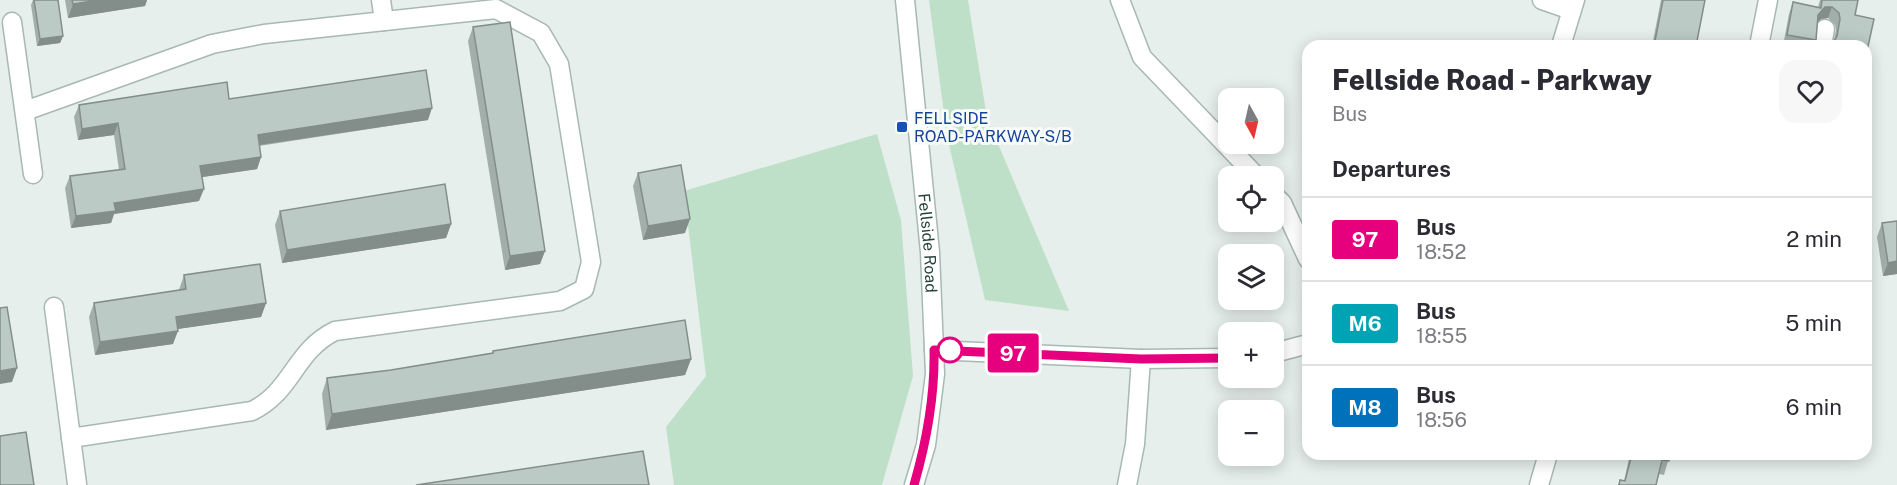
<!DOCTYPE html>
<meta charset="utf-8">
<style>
body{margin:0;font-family:"Public Sans",sans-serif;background:#f7f7f7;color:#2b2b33;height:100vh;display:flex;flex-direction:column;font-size:22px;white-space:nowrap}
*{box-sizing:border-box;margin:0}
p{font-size:20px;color:#7c7c81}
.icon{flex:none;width:33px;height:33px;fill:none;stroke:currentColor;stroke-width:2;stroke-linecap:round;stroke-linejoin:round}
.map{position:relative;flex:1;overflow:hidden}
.sheet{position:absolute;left:1302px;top:40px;width:570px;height:420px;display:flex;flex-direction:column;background:#fff;border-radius:18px;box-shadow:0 3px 15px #0003}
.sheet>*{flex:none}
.badge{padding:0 12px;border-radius:4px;font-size:21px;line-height:39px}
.needle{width:39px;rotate:172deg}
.fabs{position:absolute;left:1218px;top:88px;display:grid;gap:12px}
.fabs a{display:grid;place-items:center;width:66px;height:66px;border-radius:12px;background:#fff;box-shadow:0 3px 15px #0003;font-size:30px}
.map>.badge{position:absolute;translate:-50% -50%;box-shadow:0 0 0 3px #fff}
h2{padding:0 30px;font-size:22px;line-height:54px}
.round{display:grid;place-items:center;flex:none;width:63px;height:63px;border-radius:18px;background:#f7f7f7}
.headline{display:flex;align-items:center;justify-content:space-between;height:102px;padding:0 30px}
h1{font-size:28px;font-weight:800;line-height:45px}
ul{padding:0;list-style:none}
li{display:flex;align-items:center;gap:18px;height:84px;padding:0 30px;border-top:2px solid #e1e1e2}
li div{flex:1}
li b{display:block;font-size:22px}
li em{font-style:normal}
li .badge{min-width:66px;font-weight:700;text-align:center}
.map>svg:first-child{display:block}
.green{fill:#bfe0c8}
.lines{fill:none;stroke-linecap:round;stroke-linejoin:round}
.minor-casing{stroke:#a8b8b2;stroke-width:21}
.tertiary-casing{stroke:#a8b8b2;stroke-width:21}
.minor{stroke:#fff;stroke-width:18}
.tertiary{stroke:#fff;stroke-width:18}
.wall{fill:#a1aea9}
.shaded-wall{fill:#838d89}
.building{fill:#bbcac4;stroke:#838d89;stroke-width:1.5}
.line-casing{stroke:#fff;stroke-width:14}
.line{stroke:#e6007e;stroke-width:9}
.transit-dot{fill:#1a4fb4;stroke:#f7fbf9;stroke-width:2}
.stop-dot{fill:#fff;stroke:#e6007e;stroke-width:3}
.labels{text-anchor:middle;stroke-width:6;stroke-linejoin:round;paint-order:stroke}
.transit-label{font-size:16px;fill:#164399;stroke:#f7fbf9;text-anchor:start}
.street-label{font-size:16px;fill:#24423a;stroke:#f7fbf9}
</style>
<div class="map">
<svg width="1897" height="485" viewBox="0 0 1897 485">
<rect width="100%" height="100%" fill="#e6efeb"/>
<!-- green -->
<g class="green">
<polygon points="929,0 968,0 987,118 1069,311 985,300 947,136"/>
<polygon points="877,134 901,220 913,376 882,485 674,485 666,427 706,376 684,191"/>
</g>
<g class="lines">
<!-- minor casing -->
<g class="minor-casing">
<g id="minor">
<polyline points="381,0 384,21"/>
<polyline points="1120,0 1142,57 1257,177"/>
<polyline points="1542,0 1571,10"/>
<polyline points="12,22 33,174"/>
<polyline points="1561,46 1575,0"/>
<polyline points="1759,46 1768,0"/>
<polyline points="1822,46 1825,29"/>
<path d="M25,111L212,44L264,34L496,9L541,33L559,64L591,262L584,289L560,301L335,331C294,351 293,391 252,411L71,438"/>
<polyline points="1274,195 1282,203 1308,259"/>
<polyline points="54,307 77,484"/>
<polyline points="934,350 1141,359 1228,358"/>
<polyline points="1274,353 1308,344"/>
<polyline points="1127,485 1135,444 1141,359"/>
<polyline points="1539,485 1548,454"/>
</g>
</g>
<!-- tertiary casing -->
<g class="tertiary-casing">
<g id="tertiary">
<path id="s1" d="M905,0L930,252L935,374L926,445L914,485"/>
</g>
</g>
<!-- minor -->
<use href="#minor" class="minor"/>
<!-- tertiary -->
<use href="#tertiary" class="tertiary"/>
</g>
<!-- wall -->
<g class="wall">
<polygon points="33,0 58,0 63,36 60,43 37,46 31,5"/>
<polygon points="65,0 147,0 145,6 68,18"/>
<polygon points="1661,0 1705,0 1696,46 1652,46"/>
<polygon points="1820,0 1858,0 1855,15 1874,19 1866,53 1866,46 1832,46 1834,41 1836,30 1835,25 1828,18 1821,19 1818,22 1816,40 1814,46 1783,46 1789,14 1793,2 1818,7"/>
<polygon points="473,27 545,251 540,264 505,270 468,41"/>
<polygon points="229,99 428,120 259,146 261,157 257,169 202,177 199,201 114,214 111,223 71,228 65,188 70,176 119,170 114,135 78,140 74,117 79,105"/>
<polygon points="638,173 685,233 643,240 633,186"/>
<polygon points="280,211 451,224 446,238 282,263 275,225"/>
<polygon points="1882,223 1897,274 1883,276 1877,237"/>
<polygon points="184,275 266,303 261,317 177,329 173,344 95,355 89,317 94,303 179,290"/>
<polygon points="493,351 691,359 685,375 326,430 322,394 327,378 391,370 492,353"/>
<polygon points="1630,454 1670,454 1664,475 1659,474 1656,485 1618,485 1620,480 1624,481"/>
</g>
<!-- shaded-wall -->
<g class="shaded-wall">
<polygon points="99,0 147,0 145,6 68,18 73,4"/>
<polygon points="1825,7 1832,7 1828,18 1821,19 1814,26 1818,15"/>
<polygon points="63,36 60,43 37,46 40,39"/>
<polygon points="432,108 428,120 253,146 258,135"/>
<polygon points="118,123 114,135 78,140 82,129"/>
<polygon points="261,157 257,169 196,178 200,166"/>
<polygon points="204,189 199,201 114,214 111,223 71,228 76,216 114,203"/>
<polygon points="690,219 685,233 643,240 648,226"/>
<polygon points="451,224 446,238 282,263 287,250"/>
<polygon points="545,251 540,264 505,270 510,256"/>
<polygon points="1897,261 1897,274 1883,276 1888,263"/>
<polygon points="266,303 261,317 171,330 176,317"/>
<polygon points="178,331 173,344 95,355 100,342"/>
<polygon points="691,359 685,375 326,430 332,414"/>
<polygon points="17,368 12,382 0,384 0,371"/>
</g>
<!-- building -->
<g class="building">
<polygon points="34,0 58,0 63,36 40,39"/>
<polygon points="72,0 99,0 73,4"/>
<polygon points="1663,0 1705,0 1696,46 1654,46"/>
<polygon points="1822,0 1858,0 1855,15 1874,19 1867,51 1866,51 1866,46 1848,46 1833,43 1837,36 1840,19 1839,13 1832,7 1825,7 1818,15 1816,40 1787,35 1793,2 1821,8"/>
<polygon points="510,22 545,251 510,256 473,27"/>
<polygon points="426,70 432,108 258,135 261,157 200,166 204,189 114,203 116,211 76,216 70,176 125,169 118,123 82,129 79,105 227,82 229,99"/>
<polygon points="681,165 690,219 648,226 638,173"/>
<polygon points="445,184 451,224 287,250 280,211"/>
<polygon points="1897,221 1897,261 1888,263 1882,223"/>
<polygon points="260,264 266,303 176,317 178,331 100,342 94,303 186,289 184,275"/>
<polygon points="7,307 17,368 0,371 0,308"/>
<polygon points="685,320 691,359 332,414 327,378 391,370 493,353 493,351"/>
<polygon points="26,432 34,485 0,485 0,436"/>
<polygon points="643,451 649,485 416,485"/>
<polygon points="1632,454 1670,454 1669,461 1662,460 1656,485 1619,485 1620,480 1625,481"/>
</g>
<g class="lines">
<!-- line casing -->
<g class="line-casing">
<path id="line" d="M914,485C927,440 935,397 934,350L1141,359L1228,358"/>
</g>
<!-- line -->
<use href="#line" class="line"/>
</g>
<!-- markers -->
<rect class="transit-dot" x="896" y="121" width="12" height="12" rx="3"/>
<circle class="stop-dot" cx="950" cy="350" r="12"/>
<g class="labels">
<!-- transit labels -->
<g class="transit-label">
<text x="914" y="124">FELLSIDE<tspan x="914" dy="18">ROAD-PARKWAY-S/B</tspan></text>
</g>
<!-- street labels -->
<g class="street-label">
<text dy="6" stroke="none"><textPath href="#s1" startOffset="244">Fellside Road</textPath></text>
</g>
</g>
</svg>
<div class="fabs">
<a><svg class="needle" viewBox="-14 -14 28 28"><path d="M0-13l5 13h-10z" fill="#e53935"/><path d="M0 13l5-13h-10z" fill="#7c7c81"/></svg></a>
<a><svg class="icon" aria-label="locate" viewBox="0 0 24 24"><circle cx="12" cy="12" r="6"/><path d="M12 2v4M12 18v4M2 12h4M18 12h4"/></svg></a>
<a><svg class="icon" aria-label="layers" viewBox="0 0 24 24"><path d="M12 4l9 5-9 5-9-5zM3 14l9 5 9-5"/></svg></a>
<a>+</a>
<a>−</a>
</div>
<b class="badge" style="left:1013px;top:353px;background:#e6007e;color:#fff">97</b>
<section class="sheet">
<div class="headline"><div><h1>Fellside Road - Parkway</h1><p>Bus</p></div><a class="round"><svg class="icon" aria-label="heart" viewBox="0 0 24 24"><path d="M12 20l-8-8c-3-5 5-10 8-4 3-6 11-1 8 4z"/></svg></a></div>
<h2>Departures</h2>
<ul>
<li><span class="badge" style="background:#e6007e;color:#fff">97</span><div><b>Bus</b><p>18:52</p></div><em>2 min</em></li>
<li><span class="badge" style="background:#00a3b4;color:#fff">M6</span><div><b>Bus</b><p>18:55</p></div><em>5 min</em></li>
<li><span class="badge" style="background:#0072bc;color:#fff">M8</span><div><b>Bus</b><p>18:56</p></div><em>6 min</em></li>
</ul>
</section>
</div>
